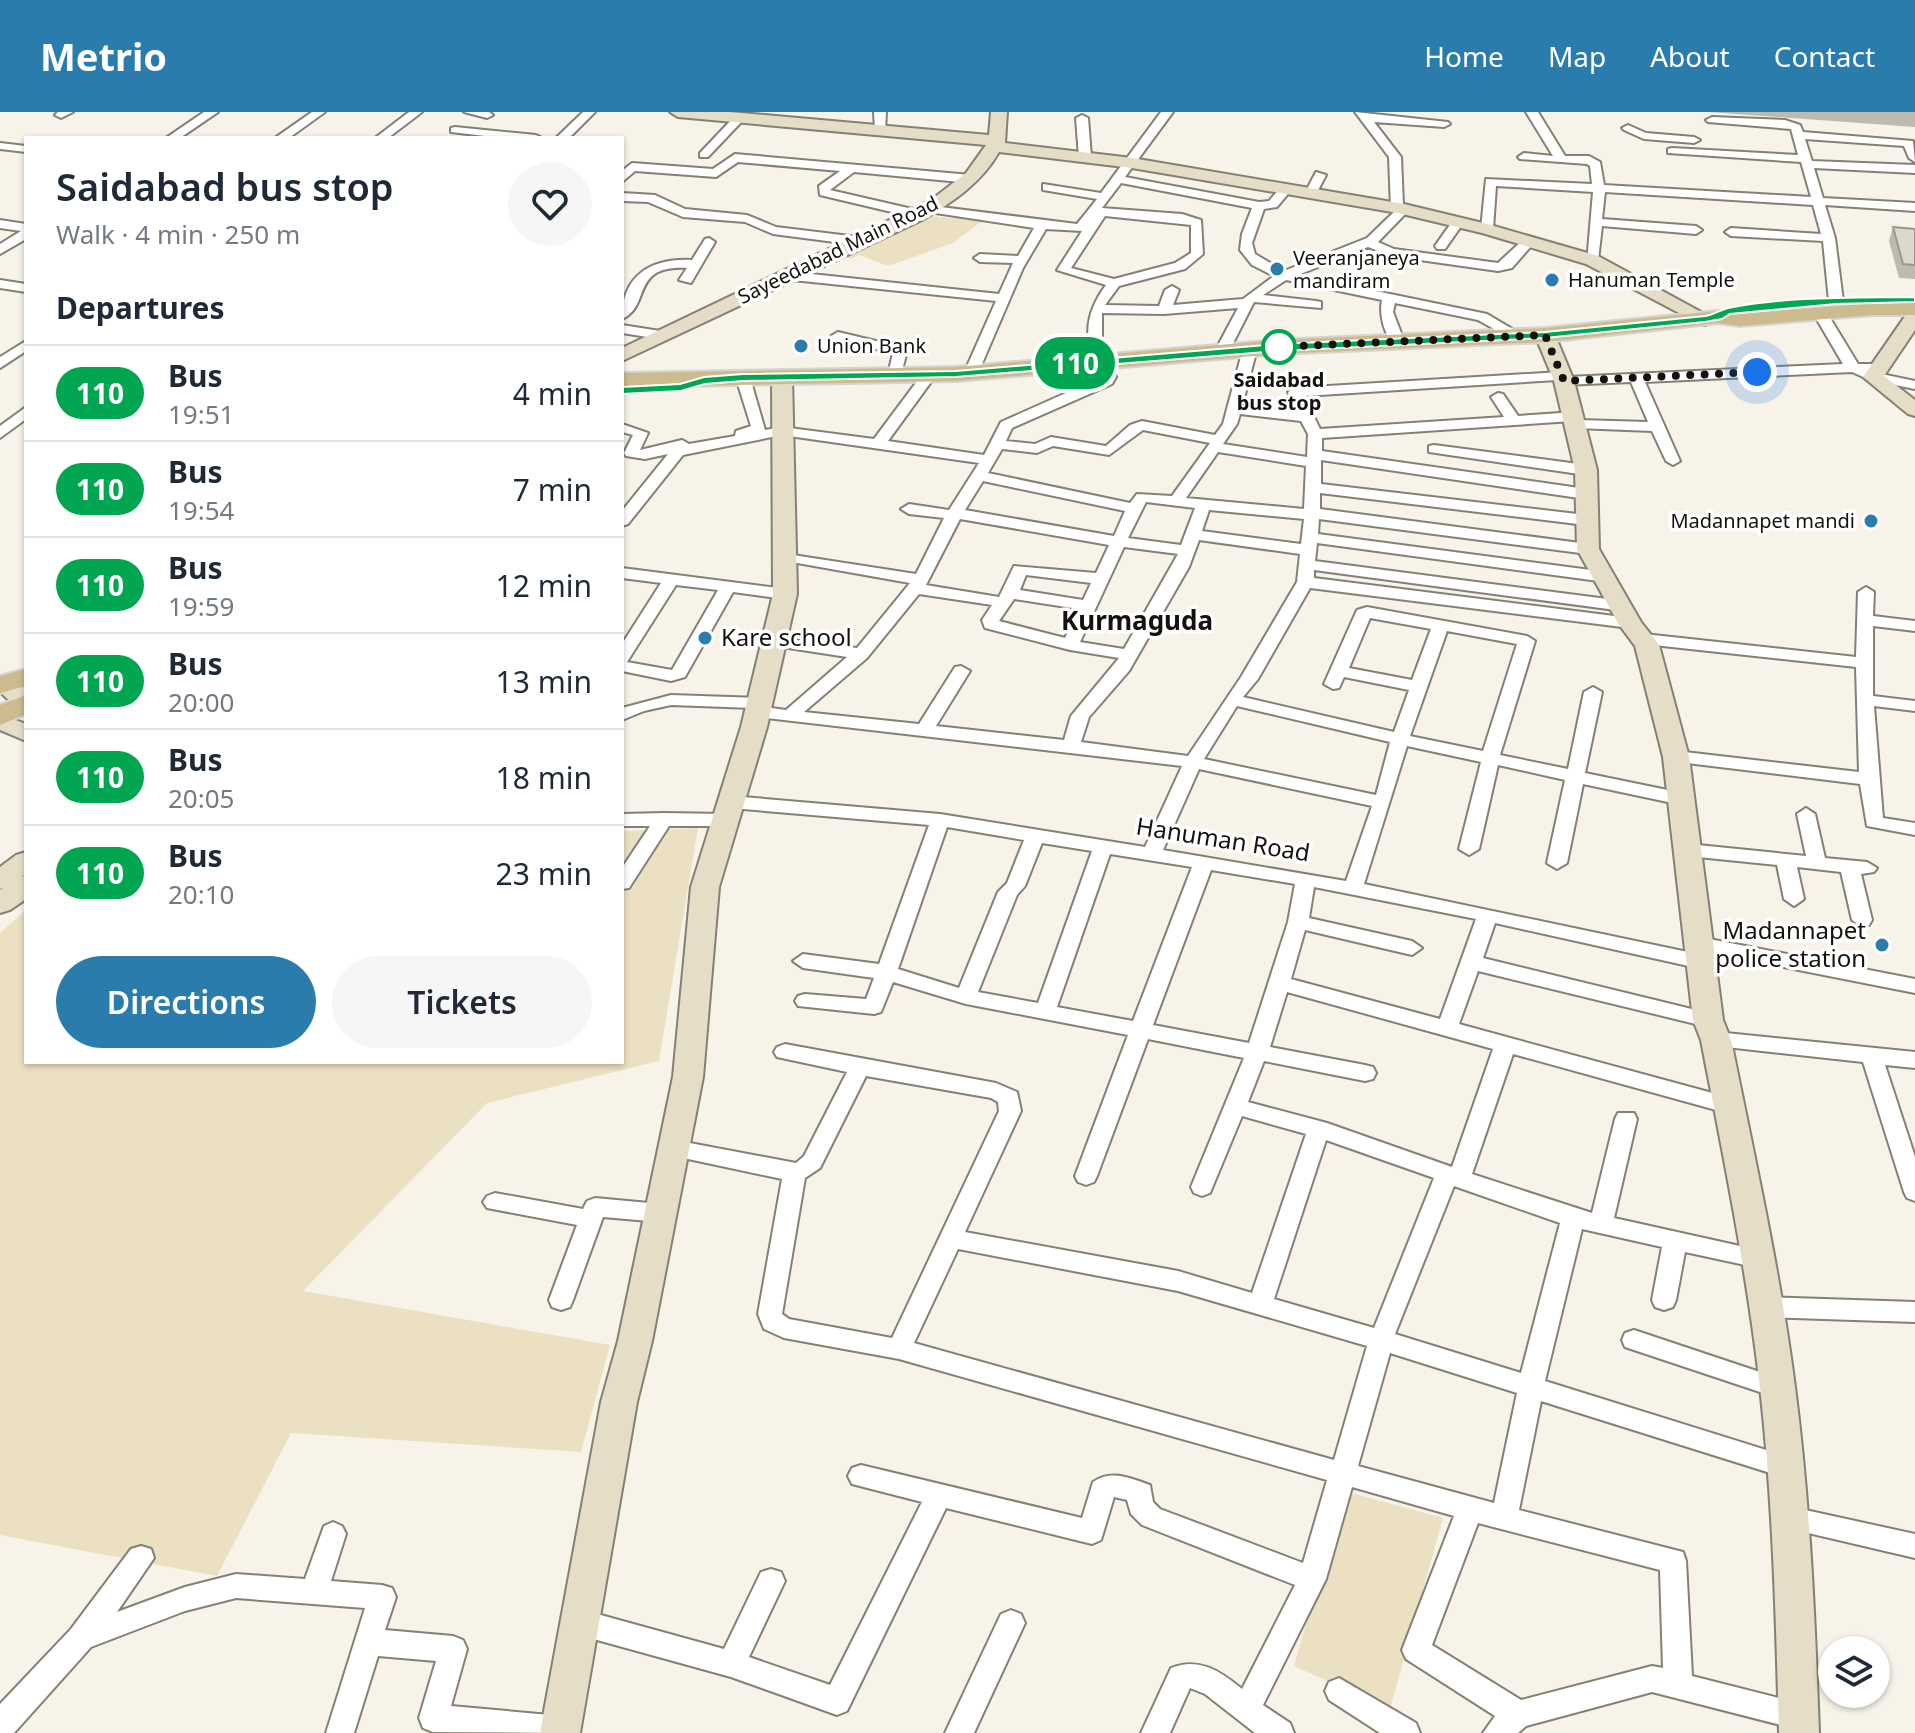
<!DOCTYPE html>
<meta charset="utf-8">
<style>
body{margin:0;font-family:"Noto Sans",sans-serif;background:#f6f6f7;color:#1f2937;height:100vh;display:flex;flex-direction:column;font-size:30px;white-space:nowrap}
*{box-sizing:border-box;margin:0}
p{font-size:26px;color:#747a83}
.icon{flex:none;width:44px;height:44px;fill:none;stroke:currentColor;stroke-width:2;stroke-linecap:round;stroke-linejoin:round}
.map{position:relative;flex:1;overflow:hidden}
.details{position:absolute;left:24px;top:24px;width:600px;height:928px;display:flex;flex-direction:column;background:#fff;border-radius:0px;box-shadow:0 2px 6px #0004}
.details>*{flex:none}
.badge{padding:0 16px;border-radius:26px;font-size:28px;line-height:52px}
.fabs{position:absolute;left:1818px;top:1524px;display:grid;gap:16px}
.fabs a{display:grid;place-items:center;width:72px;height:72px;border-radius:50%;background:#fff;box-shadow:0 2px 6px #0004;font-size:40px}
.you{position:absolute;width:40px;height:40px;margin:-20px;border:6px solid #fff;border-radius:50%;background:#1a73e8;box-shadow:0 0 0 12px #1a73e833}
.map>.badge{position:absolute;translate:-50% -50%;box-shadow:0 0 0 4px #fff}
h2{padding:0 32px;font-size:30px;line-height:72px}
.round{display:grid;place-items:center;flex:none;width:84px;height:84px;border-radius:42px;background:#f6f6f7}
.summary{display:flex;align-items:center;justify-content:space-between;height:136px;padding:0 32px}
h1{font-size:38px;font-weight:600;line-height:60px}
.button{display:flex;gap:16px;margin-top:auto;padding:16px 32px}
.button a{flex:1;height:92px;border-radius:48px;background:#2a7cad;color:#fff;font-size:32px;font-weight:600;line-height:92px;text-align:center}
.button a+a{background:#f6f6f7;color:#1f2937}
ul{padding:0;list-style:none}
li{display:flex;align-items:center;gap:24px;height:96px;padding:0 32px;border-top:2px solid #e0e1e3}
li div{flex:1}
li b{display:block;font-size:30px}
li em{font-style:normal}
li .badge{min-width:88px;font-weight:700;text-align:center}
header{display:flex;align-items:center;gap:48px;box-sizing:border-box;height:112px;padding:0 40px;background:#2a7cad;color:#fff}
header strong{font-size:38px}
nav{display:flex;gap:44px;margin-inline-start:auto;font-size:28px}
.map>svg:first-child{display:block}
.green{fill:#ebe0c2}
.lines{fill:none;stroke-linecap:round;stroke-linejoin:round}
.street-casing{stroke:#848076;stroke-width:4}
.secondary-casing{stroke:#848076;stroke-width:4}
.primary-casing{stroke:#d5d4d4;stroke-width:4}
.street{fill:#fff;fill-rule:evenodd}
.secondary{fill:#e5ddc6;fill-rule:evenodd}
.primary{fill:#cbbb8e;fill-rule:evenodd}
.wall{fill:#bdbaaf}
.building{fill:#dcd8cc;stroke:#9a978f;stroke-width:2}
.line{fill:#00a651;stroke:#fff;stroke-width:2}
.walk{stroke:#13120e;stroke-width:8;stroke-dasharray:0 14.4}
.poi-dot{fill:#2a7cad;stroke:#fff;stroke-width:3}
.stop-dot{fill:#fff;stroke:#00a651;stroke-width:4}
.labels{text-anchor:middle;stroke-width:7;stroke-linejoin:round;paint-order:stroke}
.far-street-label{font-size:20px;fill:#13120e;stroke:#fff}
.far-poi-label{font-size:20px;fill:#13120e;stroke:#fff;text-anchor:start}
.far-stop-label{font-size:20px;font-weight:bold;fill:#13120e;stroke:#fff}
.poi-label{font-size:24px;fill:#13120e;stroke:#fff;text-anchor:start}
.street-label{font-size:24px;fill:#13120e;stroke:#fff}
.neighbourhood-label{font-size:26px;font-weight:bold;fill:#13120e;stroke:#fff}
</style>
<header>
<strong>Metrio</strong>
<nav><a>Home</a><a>Map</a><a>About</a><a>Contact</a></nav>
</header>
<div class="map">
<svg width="1915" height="1621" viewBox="0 0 1915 1621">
<rect width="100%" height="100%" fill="#f7f3e8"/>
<!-- green -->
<g class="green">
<polygon points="929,104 982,109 953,131 888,154 859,143 851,147 843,144"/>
<polygon points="698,716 659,949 487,991 303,1179 610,1233 581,1340 291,1321 217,1464 0,1423 0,821 26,798 26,950 622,950 622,719"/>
<polygon points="1344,1379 1443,1406 1390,1597 1294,1554"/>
</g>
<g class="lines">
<!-- street casing -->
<g class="street-casing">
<g id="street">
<polygon points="58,0 73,0 61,6 55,3"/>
<polygon points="204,0 218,0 180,26 166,26"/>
<polygon points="312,0 325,0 289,26 275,26"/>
<polygon points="409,0 422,0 388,26 375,26"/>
<polygon points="464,0 489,0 493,3 487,6"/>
<polygon points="583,0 595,0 569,26 556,26"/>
<polygon points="874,0 886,0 885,20 875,18"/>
<path d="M1161,0H1173L1125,65L1259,90L1269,89L1282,74H1290L1292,77L1277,95L1264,97L1252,131L1255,142L1284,159L1367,126L1395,99L1391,96L1389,45L1355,0L1448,10L1450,12L1444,15L1374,10L1401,45L1403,93L1410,97L1378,130L1394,137L1498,151L1524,127H1532V133L1512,156L1498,159L1391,144L1368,135L1298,163L1487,202L1524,224L1512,227L1478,208L1395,191L1393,200L1404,229L1397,233C1384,226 1379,202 1382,188L1286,168L1263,183L1316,189L1321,190V196L1254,190L1229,239L1222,243L1215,239L1238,196L1164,202L1102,201V232L1116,265L1112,272L1012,316L1006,329L1035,332L1051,325L1106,334L1130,313L1142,309L1215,323L1223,312L1243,237L1250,233L1257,237L1242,294L1297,300L1288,280L1295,276L1561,260L1568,265L1843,252L1813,201L1820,197L1827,201L1858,252H1885V258L1872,260L1915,269V277L1870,268L1852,260L1645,270L1680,349L1673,353L1666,349L1652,319L1576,316L1569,312L1572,309L1322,326V339L1586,377L1594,382L1586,387L1321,348V372L1586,403L1594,408L1586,413L1320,381V397L1588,432L1596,437L1588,442L1319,407L1318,422L1606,460L1614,465L1606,470L1317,431L1315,449L1623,489L1631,494L1623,499L1314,458V466L1630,506L1638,511L1630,516L1310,476L1258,567L1243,585L1394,620L1409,578L1344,565L1339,576L1333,577L1324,572L1357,498L1367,495L1527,524L1535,529L1500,643L1568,657L1584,580L1593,575L1602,580L1585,661L1682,681L1691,687L1682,693L1583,672L1567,751L1557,757L1547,751L1565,668L1498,653L1479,737L1469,743L1459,737L1481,650L1407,634L1364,772L1702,843L1712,850L1702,857L1495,811L1483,846L1708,901L1715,903L1719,908L1715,913L1708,915L1478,859L1459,912L1727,985L1735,987L1738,993L1735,999L1727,1001L1513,942L1472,1062L1592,1101L1615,1007L1618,1001H1634L1637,1007L1614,1106L1767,1140L1771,1147L1767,1154L1759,1156L1685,1140L1676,1188L1673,1195L1664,1198L1655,1195L1652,1188L1662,1135L1582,1117L1545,1269L1795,1347L1799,1355L1795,1363L1786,1366L1541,1289L1519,1398L1683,1440L1686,1449L1692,1564L1810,1594L1814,1604L1810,1614L1800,1618L1652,1580L1526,1614L1518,1621H1483L1495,1604L1406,1547L1402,1538L1454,1404L1352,1375L1326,1467L1263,1593L1290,1611L1294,1621H1255L1205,1582L1190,1576L1170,1621H1141L1171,1556C1199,1545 1220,1559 1242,1577L1295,1473L1142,1413L1131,1402L1127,1388L1114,1385L1101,1428L1092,1432L946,1396L847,1599L837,1603L731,1565L579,1523L569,1519L565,1510L569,1501L579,1497L724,1537L761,1460L771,1457L781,1460L785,1469L749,1545L830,1573L922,1390L852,1372L848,1364L852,1356L861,1353L1082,1406L1093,1370C1111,1357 1131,1366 1150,1373L1153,1390L1160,1397L1303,1451L1327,1368L899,1247L784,1226L764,1217L758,1202L782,1067L674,1044L666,1042L663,1036L666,1030L674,1028L796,1051L804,1044L847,960L777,945L774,940L777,935L785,932L996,971L1017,980L1021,999L965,1120L1178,1159L1252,1181L1306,1022L1242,1004L1210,1081L1202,1084L1194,1081L1191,1075L1244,946L1148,927L1097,1064L1094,1070L1086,1073L1078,1070L1075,1064L1128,923L966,892L893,870L881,900L874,902L798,894L795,889L798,884L805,882L866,887L874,866L803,856L793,849L803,842L879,852L929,713L731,696L722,690L731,684L940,702L1145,735L1182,654L758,605L749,600L753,596L671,593L644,599L622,608V596L671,583L760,586L769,591L764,595L786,598L847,545L769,533L767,529L769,525L857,536L910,471L786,449L778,444L780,441L916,462L944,406L909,402L901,397L909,392L949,398L979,351L782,323L683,343L628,412L622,414V399L668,342L645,347L626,344L624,341L633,323L622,320V312L648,321L640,338L682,328L689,332L735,324L736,319L751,314L736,266L743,262L750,266L765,318L782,315L874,327L924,260L929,259L936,263L888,329L984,343L1001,310L1102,265C1083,231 1083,204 1106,173L1057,158L1082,119L1046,117L1023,156L978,261L971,265L964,261L996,189L783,167L777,163L783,159L999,182L1013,151L980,150L974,146L980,142L1018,144L1034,116L929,100L923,96L925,93L1077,112L1097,87L1043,78V72L1101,81ZM1121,71L1252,96L1242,122L1240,138L1252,153L1274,164L1243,187L1173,193L1179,178L1172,174L1165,178L1159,194L1105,193L1119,174L1185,157L1203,142L1201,108L1182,102L1102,96ZM1105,104L1191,113V141L1175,151L1114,167L1071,156ZM1557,268L1564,273L1631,270L1648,310L1578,308L1582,304L1575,300L1518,304L1503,282L1498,281L1491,285L1504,305L1320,317L1304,284ZM1240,302L1301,309L1308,322L1307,345L1223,332L1237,312ZM1143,318L1210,331L1172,384L1137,382L1130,391L988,361L1002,337L1037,341L1053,334L1109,343ZM1218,340L1306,354L1304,397L1186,386ZM983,369L1125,399L1114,424L965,398ZM1146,390L1195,396L1181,433L1128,426ZM1209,398L1304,407L1301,432L1202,419ZM960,407L1109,433L1096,461L1014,454L999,485L926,473ZM1199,428L1300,442L1297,470L1241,565L1188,644L1081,630L1089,605L1129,559L1189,455ZM1124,435L1178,442L1124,537L1080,530ZM1026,463L1091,471L1083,488L1020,478ZM919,482L992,493L982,508L985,516L1070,538L1119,546L1071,604L1064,628L936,614L970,559L961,554L955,555L919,612L804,600L867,546ZM1014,487L1079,497L1065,526L999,509ZM1370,506L1431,517L1412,568L1349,556ZM1447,519L1517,532L1483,639L1410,624ZM1237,594L1390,630L1376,683L1204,647ZM1199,657L1372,694L1346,769L1163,738ZM947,715L1024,728L1007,771L998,780L959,876L898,857ZM1042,731L1092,739L1038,891L978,880L1017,783L1025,774ZM1110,742L1192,755L1133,909L1057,895ZM1211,758L1295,772L1288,810L1249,931L1153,913ZM1314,775L1476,807L1440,907L1291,867L1305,818L1412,843L1422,836L1412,829L1309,806ZM1287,880L1493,937L1452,1055L1327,1011L1248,990L1264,949L1365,969L1373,967L1376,961L1373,955L1365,953L1270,935ZM866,964L991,986L998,990L999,999L892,1226L789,1207L782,1202L805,1066L820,1056ZM1326,1028L1434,1066L1374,1216L1274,1187ZM1454,1074L1560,1111L1521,1261L1395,1222ZM958,1137L1178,1179L1367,1234L1334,1348L914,1231ZM1390,1241L1517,1281L1494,1391L1358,1354ZM1478,1411L1660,1458L1663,1556L1652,1554L1521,1588L1432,1533Z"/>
<polygon points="1526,0 1538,0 1565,44 1589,44 1600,50 1604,73 1811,85 1801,50 1668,41 1668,37 1672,36 1798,43 1791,17 1708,10 1706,8 1712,5 1785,8 1800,13 1803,20 1913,29 1915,50 1909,46 1904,34 1805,27 1812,49 1915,53 1915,61 1814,56 1823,86 1915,91 1915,99 1825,93 1835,126 1843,189 1836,193 1829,189 1823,129 1731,124 1725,120 1731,116 1821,122 1813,93 1605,80 1602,107 1696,114 1702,118 1696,122 1602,114 1598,148 1587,151 1593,80 1496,74 1493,117 1487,121 1481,117 1486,67 1592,72 1590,54 1587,52 1520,47 1518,45 1524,41 1553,44"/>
<polygon points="736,3 746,5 708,45 700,45 700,41"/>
<polygon points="1082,3 1088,6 1091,45 1085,49 1079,45 1076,6"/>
<polygon points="1628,13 1646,21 1694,25 1700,28 1694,31 1644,27 1624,18 1622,16"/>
<polygon points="455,15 536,23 542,26 501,26 451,20 451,16"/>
<polygon points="0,31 26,34 26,40 0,37"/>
<polygon points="735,42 971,63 977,67 971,71 854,60 830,78 921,99 923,102 917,106 820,83 819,74 840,59 738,50 716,65 635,59 622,70 622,59 632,51 713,57"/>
<polygon points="1316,60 1326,63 1315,84 1307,84 1305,81"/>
<polygon points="622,81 655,83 685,97 747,103 776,115 858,125 864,129 858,133 773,122 745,110 683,105 648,90 622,89"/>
<polygon points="1458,106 1464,110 1445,137 1437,137 1435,134 1454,107"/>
<polygon points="0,108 26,112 26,127 0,142 0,132 21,119 0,116"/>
<path d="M709,126L715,130L691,171L679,168L687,156C629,153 652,194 622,207C622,163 651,146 692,148L705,127Z"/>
<polygon points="0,168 26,172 26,180 0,176"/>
<polygon points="622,213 660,219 667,223 660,227 622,221"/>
<polygon points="838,220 905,236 907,239 900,266 888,263 893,241 833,227 831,224"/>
<polygon points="26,229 26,239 0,256 0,245"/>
<polygon points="26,295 26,307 0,326 0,314"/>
<polygon points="1434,333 1586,353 1594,358 1586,363 1429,340 1429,334"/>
<path d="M622,456L785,477L793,482L785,487L733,480L685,565L671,569L622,559V532L661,471L622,466ZM676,473L718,478L672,558L627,550Z"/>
<polygon points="1866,475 1874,480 1873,504 1915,509 1915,519 1873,514 1873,584 1915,589 1915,599 1874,594 1883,706 1915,711 1915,723 1867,714 1860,672 1670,649 1667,645 1676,639 1859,660 1856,555 1644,532 1636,527 1644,522 1856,545 1858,480"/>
<polygon points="1806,696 1815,702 1825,746 1867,750 1877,756 1874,760 1861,762 1872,808 1869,813 1862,815 1852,808 1841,760 1797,755 1804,787 1794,794 1784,787 1777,753 1688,744 1678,738 1688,732 1806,744 1797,702"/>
<polygon points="664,701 725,702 734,708 725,714 669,714 629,776 622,777 622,756 650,714 622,714 622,702"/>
<polygon points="1699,825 1915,867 1915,881 1692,837 1689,832 1692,827"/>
<polygon points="1716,920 1915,940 1915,956 1885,953 1915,1045 1915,1089 1907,1086 1904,1080 1863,950 1708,933 1705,928 1708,923"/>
<polygon points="495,1081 583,1097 587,1089 595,1086 660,1092 668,1095 672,1101 668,1107 660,1110 603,1105 573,1188 570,1195 561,1198 552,1195 549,1188 577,1113 487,1096 483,1090 487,1084"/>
<polygon points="1766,1185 1915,1190 1915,1210 1766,1205 1757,1202 1754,1195 1757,1188"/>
<polygon points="1634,1218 1787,1269 1791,1276 1787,1283 1778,1286 1625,1235 1622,1228 1625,1221"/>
<polygon points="1787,1394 1915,1422 1915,1446 1778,1414 1774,1406 1778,1398"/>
<polygon points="333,1410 342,1414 346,1422 331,1469 382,1473 392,1476 396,1485 385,1518 453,1524 463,1528 467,1537 451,1594 561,1604 571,1608 574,1621 433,1620 423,1616 419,1606 436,1549 378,1544 354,1621 326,1621 365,1496 236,1486 185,1499 91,1535 14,1621 0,1621 0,1592 71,1517 131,1437 141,1434 151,1437 154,1446 117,1500 185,1475 236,1462 305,1467 324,1414"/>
<polygon points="1011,1498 1021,1502 1025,1511 974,1621 945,1621 1001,1502"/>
<polygon points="1339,1566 1416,1611 1420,1621 1380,1621 1329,1588 1325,1579 1329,1570"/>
</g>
</g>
<!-- secondary casing -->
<g class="secondary-casing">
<g id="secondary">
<path d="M670,0H730L989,23L991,0H1007L1005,31L1132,46L1404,92L1487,112L1598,144L1714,207L1705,213L1698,211L1586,152L1482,121L1398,101L1132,56L999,40C981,71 953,90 922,108L622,249V236L931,88L966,61L986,33L678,5Z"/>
<polygon points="1915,198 1915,218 1884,264 1915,288 1915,304 1908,302 1863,265 1908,200"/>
<path d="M1545,217L1555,223L1574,269L1597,358L1599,437L1641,510L1659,533L1689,645L1723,908L1731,928C1754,1043 1780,1158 1795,1275C1810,1390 1815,1506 1819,1621H1779C1776,1506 1773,1390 1760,1275C1747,1159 1723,1043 1701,928L1693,908L1663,645L1635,534L1618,511L1577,437L1575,358L1554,269L1535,223Z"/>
<polygon points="782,258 792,264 797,482 767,615 719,775 703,965 652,1229 637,1290 580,1621 540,1621 601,1290 618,1229 673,965 691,775 741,615 773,482 772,264"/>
<polygon points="5,565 14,567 26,578 26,598 17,596 0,580 0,566"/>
<polygon points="0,602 26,612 26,629 0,618"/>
<polygon points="26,740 26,762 22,765 26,764 26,787 10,798 0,801 0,778 3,776 0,777 0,755 16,743"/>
</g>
</g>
<!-- primary casing -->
<g class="primary-casing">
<g id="primary">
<polygon points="1873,191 1915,191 1915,203 1873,203 1740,214 1718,211 1545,230 1277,242 956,269 622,275 622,261 956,255 1277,228 1545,216 1718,199 1740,202"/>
<polygon points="26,557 26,574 0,581 0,564"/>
<polygon points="26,583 26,602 0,613 0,593"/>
</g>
</g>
<!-- street -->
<use href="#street" class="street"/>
<!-- secondary -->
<use href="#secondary" class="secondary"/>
<!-- primary -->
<use href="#primary" class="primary"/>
</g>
<!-- wall -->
<g class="wall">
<polygon points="1708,0 1915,0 1915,15"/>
<polygon points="1893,115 1915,117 1915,167 1899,166 1889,129"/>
</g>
<!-- building -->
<polygon class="building" points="1893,115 1915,117 1915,153 1903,152"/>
<!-- line -->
<path class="line" d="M1915,185V190L1836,192L1730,202L1722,207L1705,210L1545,226L1277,239L956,265L743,269L705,272L681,279L622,282L616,279L622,275L680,272L704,265L743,262L956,259L1277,232L1545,220L1705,204C1714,203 1719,198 1728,196C1788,184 1854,186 1915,185Z"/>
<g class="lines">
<!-- walk -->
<polyline class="walk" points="1279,235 1277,235 1545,223 1564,269 1757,260"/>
</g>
<!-- markers -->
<g class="poi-dot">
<circle cx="1277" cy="157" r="8"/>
<circle cx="1552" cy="168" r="8"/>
<circle cx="801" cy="234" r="8"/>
<circle cx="1871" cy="409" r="8"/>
<circle cx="705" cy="526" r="8"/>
<circle cx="1882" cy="833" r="8"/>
</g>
<circle class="stop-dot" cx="1279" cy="235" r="16"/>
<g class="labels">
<!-- far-street labels -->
<g class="far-street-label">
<text transform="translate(838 138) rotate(-26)" y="7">Sayeedabad Main Road</text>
</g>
<!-- far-poi labels -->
<g class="far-poi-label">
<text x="1293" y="153">Veeranjaneya<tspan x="1293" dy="23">mandiram</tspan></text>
<text x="1568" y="175">Hanuman Temple</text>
<text x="817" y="241">Union Bank</text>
<text x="1855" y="416" text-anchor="end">Madannapet mandi</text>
</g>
<!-- far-stop labels -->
<g class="far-stop-label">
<text x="1279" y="275">Saidabad<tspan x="1279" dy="23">bus stop</tspan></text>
</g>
<!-- poi labels -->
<g class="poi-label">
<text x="721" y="534">Kare school</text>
<text x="1866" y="827" text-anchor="end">Madannapet<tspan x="1866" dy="28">police station</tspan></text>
</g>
<!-- street labels -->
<g class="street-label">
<text transform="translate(1223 728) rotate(9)" y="8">Hanuman Road</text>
</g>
<!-- neighbourhood labels -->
<g class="neighbourhood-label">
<text x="1137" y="518">Kurmaguda</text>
</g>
</g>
</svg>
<div class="fabs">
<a><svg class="icon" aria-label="layers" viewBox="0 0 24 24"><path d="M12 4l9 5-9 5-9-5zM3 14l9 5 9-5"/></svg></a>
</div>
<div class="you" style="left:1757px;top:260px"></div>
<b class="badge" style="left:1075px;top:251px;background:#00a651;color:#fff">110</b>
<section class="details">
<div class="summary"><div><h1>Saidabad bus stop</h1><p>Walk · 4 min · 250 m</p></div><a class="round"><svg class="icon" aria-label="heart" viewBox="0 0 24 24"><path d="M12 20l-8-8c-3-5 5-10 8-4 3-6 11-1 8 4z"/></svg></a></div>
<h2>Departures</h2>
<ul>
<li><span class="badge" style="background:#00a651;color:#fff">110</span><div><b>Bus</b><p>19:51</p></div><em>4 min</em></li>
<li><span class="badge" style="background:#00a651;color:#fff">110</span><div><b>Bus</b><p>19:54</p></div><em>7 min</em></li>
<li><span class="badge" style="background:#00a651;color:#fff">110</span><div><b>Bus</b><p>19:59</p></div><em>12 min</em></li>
<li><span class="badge" style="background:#00a651;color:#fff">110</span><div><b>Bus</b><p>20:00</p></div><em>13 min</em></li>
<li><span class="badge" style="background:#00a651;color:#fff">110</span><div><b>Bus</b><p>20:05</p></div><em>18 min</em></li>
<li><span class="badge" style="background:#00a651;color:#fff">110</span><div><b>Bus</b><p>20:10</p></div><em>23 min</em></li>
</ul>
<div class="button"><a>Directions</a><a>Tickets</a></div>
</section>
</div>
